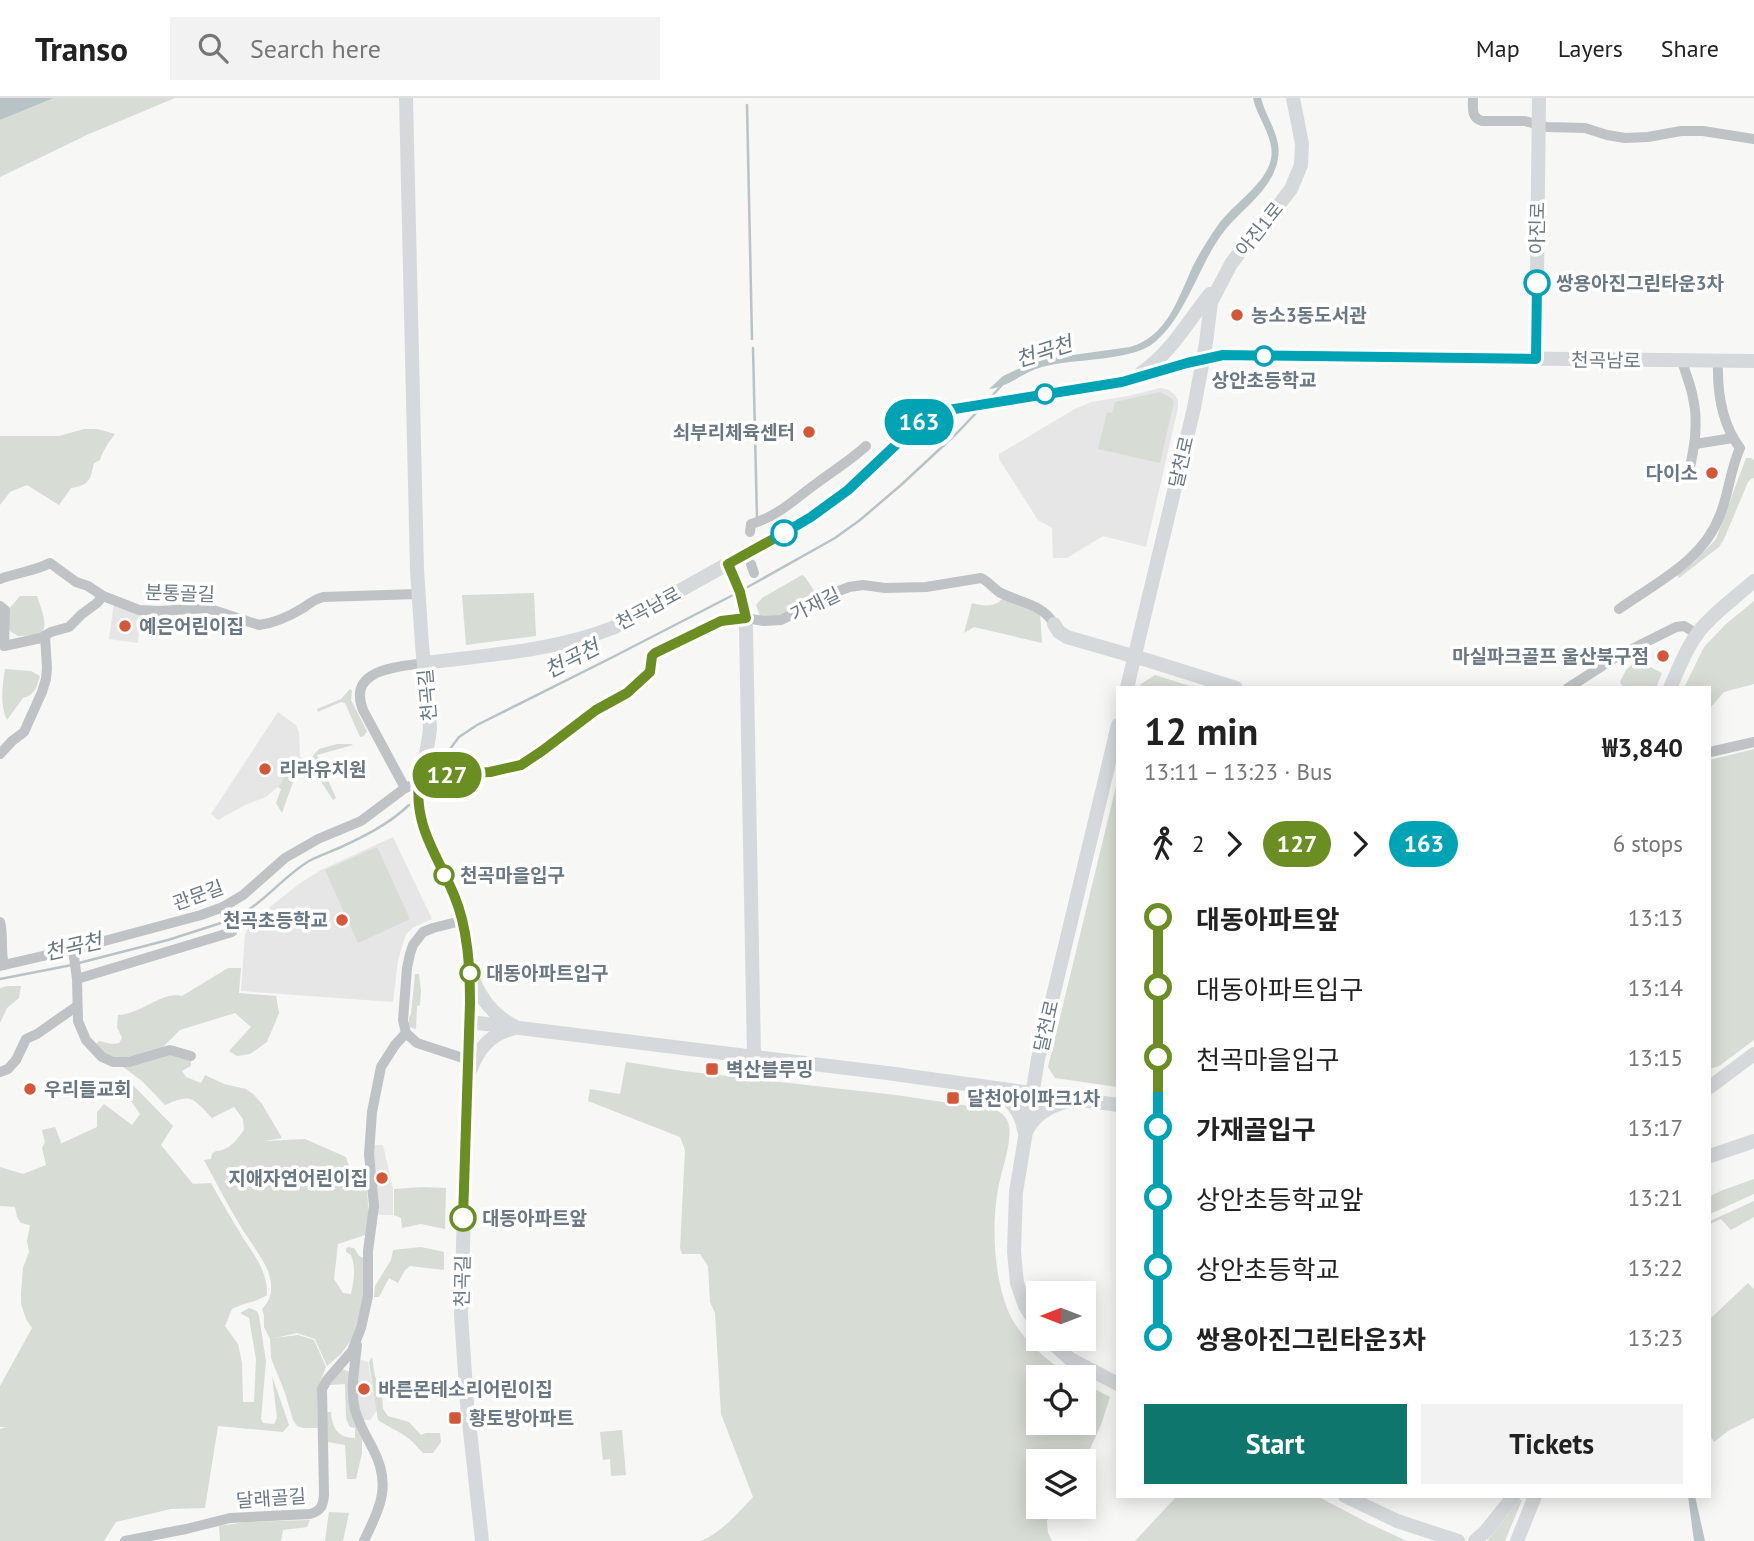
<!DOCTYPE html>
<meta charset="utf-8">
<style>
body{margin:0;font-family:"PT Sans","Noto Sans KR",sans-serif;background:#f2f2f2;color:#222;height:100vh;display:flex;flex-direction:column;font-size:26px;white-space:nowrap}
*{box-sizing:border-box;margin:0}
p{font-size:23px;color:#767676}
.icon{flex:none;width:38px;height:38px;fill:none;stroke:currentColor;stroke-width:2;stroke-linecap:round;stroke-linejoin:round}
.map{position:relative;flex:1;overflow:hidden}
.sheet{position:absolute;left:1116px;top:588px;width:595px;height:812px;display:flex;flex-direction:column;background:#fff;border-radius:0px;box-shadow:0 4px 18px #0003}
.sheet>*{flex:none}
.badge{padding:0 14px;border-radius:23px;font-size:24px;line-height:46px}
.needle{width:46px;rotate:270deg}
.buttons{position:absolute;left:1026px;top:1183px;display:grid;gap:14px}
.buttons a{display:grid;place-items:center;width:70px;height:70px;border-radius:0px;background:#fff;box-shadow:0 4px 18px #0003;font-size:35px}
.map>.badge{position:absolute;translate:-50% -50%;box-shadow:0 0 0 4px #fff}
.legs{display:flex;align-items:center;gap:10px;height:77px;padding:0 28px;font-size:23px}
.legs p{margin-inline-start:auto}
.overview{display:flex;align-items:center;justify-content:space-between;height:119px;padding:0 28px}
h1{font-size:38px;font-weight:800;line-height:52px}
.action{display:flex;gap:14px;margin-top:auto;padding:14px 28px}
.action a{flex:1;height:80px;border-radius:0px;background:#0f766e;color:#fff;font-size:28px;font-weight:800;line-height:80px;text-align:center}
.action a+a{background:#f2f2f2;color:#222}
ul{padding:0 28px;list-style:none}
li{display:flex;align-items:center;gap:24px;height:70px;font-size:26px}
li i{display:grid;place-items:center;width:10px;height:100%;margin:0 9px;background:currentColor}
li i::after{content:'';width:18px;height:18px;margin:-9px;border:5px solid;border-radius:50%;background:#fff}
li p{margin-inline-start:auto}
li:first-child i{background:linear-gradient(#0000 50%,currentColor 0)}
li:last-child i{background:linear-gradient(currentColor 50%,#0000 0)}
header{display:flex;align-items:center;gap:42px;box-sizing:border-box;height:98px;padding:0 35px;background:#fff;border-bottom:2px solid #e0e0e0}
header strong{font-size:33px}
nav{display:flex;gap:38px;margin-inline-start:auto;font-size:24px}
.search{width:490px;height:63px;background:#f2f2f2;display:flex;align-items:center;gap:18px;box-sizing:border-box;padding:0 24px;border-radius:0px;color:#767676;font-size:26px}
.map>svg:first-child{display:block}
.built{fill:#e5e6e5}
.green{fill:#d7dcd4}
.water{fill:#b8c3c6}
.lines{fill:none;stroke-linecap:round;stroke-linejoin:round}
.stream{stroke:#b8c3c6;stroke-width:2.5}
.street{stroke:#bfc3c6;stroke-width:10}
.secondary{stroke:#d5d9dc;stroke-width:14}
.line-1-casing{stroke:#fff;stroke-width:16}
.line-2-casing{stroke:#fff;stroke-width:16}
.line-1{stroke:#6b8e23;stroke-width:10}
.line-2{stroke:#00a3b4;stroke-width:10}
.stop-2-dot{fill:#fff;stroke:#00a3b4;stroke-width:3.5}
.poi-dot{fill:#d45738;stroke:#fff;stroke-width:2.5}
.stop-1-dot{fill:#fff;stroke:#6b8e23;stroke-width:3.5}
.labels{text-anchor:middle;stroke-width:7;stroke-linejoin:round;paint-order:stroke}
.street-label{font-size:19px;fill:#697883;stroke:#fff}
.stop-label{font-size:19px;font-weight:bold;fill:#697883;stroke:#fff;text-anchor:start}
.poi-label{font-size:19px;font-weight:bold;fill:#697883;stroke:#fff;text-anchor:start}
.water-label{font-size:21px;font-style:italic;fill:#65787f;stroke:#fff}
</style>
<header>
<strong>Transo</strong>
<div class="search"><svg class="icon" aria-label="search" viewBox="0 0 24 24"><circle cx="10" cy="10" r="6"/><path d="M15 15l6 6"/></svg>Search here</div>
<nav><a>Map</a><a>Layers</a><a>Share</a></nav>
</header>
<div class="map">
<svg width="1754" height="1443" viewBox="0 0 1754 1443">
<rect width="100%" height="100%" fill="#f7f7f5"/>
<!-- built -->
<g class="built">
<polygon points="1160,290 1167,291 1174,296 1178,302 1178,310 1146,449 1103,438 1067,460 1053,460 1052,430 1038,422 999,361 999,356 1073,312 1091,304 1128,298"/>
<polygon points="114,505 141,516 138,545 109,541"/>
<polygon points="278,614 296,627 299,635 300,659 293,665 287,678 278,689 266,699 245,707 218,722 211,716"/>
<polygon points="393,739 432,821 414,829 406,836 398,862 393,904 241,893 245,836 252,823 299,786 321,772"/>
<polygon points="373,1047 383,1047 393,1091 393,1117 377,1117 378,1096 373,1068"/>
<polygon points="361,1262 368,1264 377,1312 370,1322 363,1322 357,1309 358,1265"/>
</g>
<!-- green -->
<g class="green">
<polygon points="54,0 175,0 89,36 0,79 0,22"/>
<polygon points="1160,294 1171,300 1174,304 1160,365 1098,351 1107,314 1112,315 1115,304"/>
<path d="M84,331H97L115,336C109,344 103,352 100,362L94,365C90,382 90,387 71,390L59,407L27,387L10,394L0,407V338H59Z"/>
<polygon points="1746,360 1751,360 1754,362 1754,380 1751,381 1748,384 1724,441 1719,449 1679,480 1677,477 1694,464 1716,441"/>
<polygon points="802,477 805,479 815,494 812,497 777,520 761,521 756,507 762,500"/>
<polygon points="534,495 536,538 466,547 462,497"/>
<path d="M20,498H37C41,511 49,526 41,537L18,538L10,533L8,529V512Z"/>
<path d="M1003,500L1040,515L1042,545L974,529L964,535L972,505C983,508 995,510 1003,500Z"/>
<polygon points="1754,503 1754,586 1724,594 1710,610 1710,590 1684,590 1704,549 1726,526"/>
<polygon points="1637,562 1662,575 1656,590 1623,590 1620,584 1626,572"/>
<path d="M5,571L31,573L40,578C37,589 35,597 23,600L7,622C0,608 2,588 5,571Z"/>
<polygon points="1155,577 1196,590 1140,590 1141,586"/>
<polygon points="350,591 352,593 351,602 367,633 364,638 360,639 345,605 341,604 318,614 317,611 341,601"/>
<polygon points="337,646 351,646 353,647 317,657 336,700 333,702 311,668 311,660 319,651"/>
<polygon points="1754,651 1754,942 1719,968 1710,971 1710,662"/>
<path d="M301,659L305,663L304,665L299,667L282,715L276,705L281,691L278,689C286,679 290,667 301,659Z"/>
<polygon points="1118,680 1118,989 1055,980 1048,969"/>
<polygon points="377,749 410,821 358,845 325,772"/>
<path d="M228,870H241L239,895L276,898L279,915L267,944L250,956L237,958L229,953L251,929L235,915L180,932L161,951L129,962L113,961L94,948L99,943L112,946L119,945L122,940L117,929L118,917C140,917 162,893 182,898Z"/>
<polygon points="415,876 419,876 421,893 420,907 417,908 416,931 409,929 409,920 411,916"/>
<polygon points="7,888 21,888 19,900 7,910 0,925 0,890"/>
<path d="M171,954L191,963V968L182,973L186,979L201,985L205,977L224,986L246,991L253,996L262,1006L282,1040L265,1043L305,1041L346,1059L353,1080H366L369,1118L365,1137L338,1146L334,1181L343,1195L351,1196C354,1182 356,1170 351,1157L346,1154V1151L348,1149L354,1150L359,1158L364,1160V1196L354,1238L341,1256L327,1268L315,1241L297,1235L275,1240L298,1237L314,1242L326,1269L317,1292L318,1330H303L297,1328L293,1322L285,1295L271,1260L270,1241L264,1229V1217L262,1211C272,1201 273,1190 269,1176C264,1161 253,1148 244,1134C230,1111 217,1087 204,1062L211,1061L212,1056C221,1049 212,1055 222,1052C232,1049 238,1040 244,1032L243,1021L234,1009L212,1020C192,1000 193,995 165,1007L142,983L123,969L122,966Z"/>
<path d="M626,964L683,973L896,997L996,1012C1002,1015 1008,1020 1009,1028C1012,1046 1001,1073 998,1091C991,1129 994,1185 1011,1219C1024,1244 1049,1264 1072,1279H1038V1325H1083V1285L1110,1299L1101,1327L1083,1366V1363H1038V1409H1063L1047,1422L1048,1435L1052,1443H700C719,1437 740,1413 753,1399L721,1316L715,1215L710,1204L708,1168L700,1156H682L680,1150L685,1052L680,1039L588,1003L590,991L620,996Z"/>
<path d="M125,979L173,1028L161,1047L193,1086L211,1085C220,1101 229,1117 239,1133C251,1154 268,1171 267,1197C255,1205 244,1204 232,1211L225,1228L238,1246L242,1265L243,1304H254L256,1261L249,1220L240,1215L249,1210L257,1213L259,1218L266,1263L261,1321L263,1325L274,1326L277,1320L272,1278L289,1327L283,1334L218,1328L205,1410L171,1411L116,1424L104,1443H0V1331L6,1329H0V1288L32,1230L26,1221L21,1206V1195L23,1170L29,1154L27,1143L30,1127L21,1125L17,1119L15,1109L0,1108V1069L23,1076L46,1067L42,1050L45,1044L42,1032L55,1029L61,1044L60,1046L97,1029V1014L104,1006L132,1027L140,1016L117,982Z"/>
<polygon points="1754,1081 1754,1096 1710,1116 1710,1098 1723,1092"/>
<polygon points="422,1089 446,1090 445,1131 421,1126 402,1130 401,1120 394,1117 394,1091"/>
<polygon points="1754,1103 1754,1119 1731,1132 1721,1121 1710,1126 1710,1123"/>
<polygon points="421,1149 444,1154 444,1172 410,1168 405,1172 398,1185 389,1180 379,1199 374,1199 375,1188 391,1162 393,1152"/>
<polygon points="1748,1185 1754,1191 1754,1320 1728,1333 1714,1344 1710,1337 1710,1221"/>
<path d="M372,1259L375,1278L382,1294L383,1311L388,1318L409,1324L421,1337L426,1335H440L441,1344L433,1355H423C417,1349 412,1342 405,1338C397,1332 388,1329 378,1322L369,1264Z"/>
<path d="M342,1271L350,1274L352,1315L362,1341V1355L356,1381H347L345,1347L328,1344L326,1314H331C332,1330 338,1340 355,1340V1330L350,1329L346,1321L345,1286L329,1287Z"/>
<polygon points="622,1332 626,1377 611,1378 610,1361 603,1362 600,1334"/>
<polygon points="1177,1398 1317,1398 1368,1425 1407,1443 1135,1443"/>
<polygon points="1520,1402 1522,1402 1505,1443 1487,1443"/>
<polygon points="329,1414 349,1415 343,1443 325,1443"/>
<polygon points="310,1422 307,1429 283,1432 281,1443 220,1443 219,1428 247,1424"/>
</g>
<!-- water -->
<g class="water">
<polygon points="0,0 54,0 0,22"/>
<path d="M1253,0H1261C1266,20 1282,39 1278,60C1274,90 1243,110 1225,132C1199,165 1187,217 1155,244C1132,264 1073,260 1042,269C1023,274 1009,289 989,291L1003,278L1037,262L1130,249C1168,238 1178,200 1193,168C1200,154 1209,140 1218,127C1233,106 1266,86 1271,61C1275,39 1257,20 1253,0Z"/>
<polygon points="1688,1398 1695,1398 1705,1443 1694,1443"/>
</g>
<g class="lines">
<!-- stream -->
<g class="stream">
<polyline points="747,7 752,241"/>
<polyline points="753,250 757,421"/>
<polyline points="990,300 1002,287"/>
<polyline points="746,490 835,440 860,422 901,387 957,335 978,313"/>
<polyline points="444,659 459,639 477,627 609,561 737,495"/>
<path d="M230,822C261,809 281,780 309,763C319,758 330,754 339,750C365,738 389,726 409,707"/>
<polyline points="79,865 168,842 224,824"/>
<polyline points="0,881 72,867"/>
</g>
<!-- street -->
<g class="street">
<path d="M1473,0C1473,10 1471,20 1482,23H1525L1547,29L1585,30L1607,37L1625,40L1648,39L1681,33H1703L1754,41"/>
<path d="M1682,262C1685,275 1691,287 1693,300C1699,326 1694,352 1688,378"/>
<polyline points="1695,346 1733,340"/>
<path d="M750,434L751,426C777,419 796,400 817,385C833,373 851,362 866,348"/>
<polyline points="751,466 754,475"/>
<path d="M0,481C16,475 35,473 50,465L76,484L88,488L103,498L139,512L159,513L207,510L259,527C274,525 290,518 303,510C310,505 315,501 323,499L418,496"/>
<polyline points="0,508 5,512 4,548 41,540 51,534 69,529 82,516 97,505 103,498"/>
<path d="M1619,511C1657,484 1703,463 1720,417C1729,395 1730,372 1740,350C1721,325 1717,294 1718,263"/>
<polyline points="1568,590 1616,559 1676,529 1684,528 1697,536"/>
<polyline points="1710,654 1754,644"/>
<polyline points="0,656 12,643 24,634 42,594 46,581 47,570 45,538"/>
<path d="M405,690L363,612C347,571 397,569 424,565"/>
<polyline points="461,823 433,830 423,834 413,847 410,856 407,870 403,922 406,935 417,945 469,962"/>
<path d="M0,824C4,838 0,853 4,867"/>
<polyline points="73,852 77,881 78,923 86,942 102,959 113,964 129,964 170,952 191,958"/>
<path d="M0,868L82,849L201,817L223,809L243,797L285,760L318,741L361,723L405,690L438,678L490,674L521,667L596,613L627,595L650,574L654,557L721,523L746,520L764,523L781,522L789,518L813,503L849,489L863,487L885,490L926,489L981,480C988,483 992,489 999,494C1019,505 1042,505 1054,526"/>
<polyline points="77,881 232,834 223,809"/>
<polyline points="0,974 8,971 16,962 26,941 37,936 77,908"/>
<path d="M357,1247C355,1267 350,1291 355,1312C359,1326 366,1338 373,1351C392,1387 380,1409 364,1443"/>
<path d="M125,1443L186,1431L230,1420L310,1416C321,1413 323,1408 324,1397L322,1291L327,1282L352,1253L361,1230L368,1198V1153L374,1108L369,1056L372,1014L381,969L395,947L406,935"/>
</g>
<!-- secondary -->
<g class="secondary">
<path d="M406,0L417,472L422,547L430,630C428,660 414,685 420,715C425,746 444,770 455,799C467,832 470,870 470,905L461,1217L467,1305L482,1443"/>
<polyline points="1536,261 1539,0"/>
<path d="M1141,275C1171,255 1188,223 1210,196"/>
<path d="M728,466C740,486 745,508 746,531L754,959"/>
<polyline points="1054,526 1059,534 1067,539 1150,563 1236,590"/>
<path d="M424,565C488,557 555,553 615,529L811,419L848,392L920,324L929,318L948,312L1122,284L1187,265L1223,257L1754,263"/>
<polyline points="1127,590 1194,310 1206,245 1211,204 1231,166 1250,140 1265,125 1291,91 1301,67 1302,46 1293,0"/>
<path d="M1670,590C1679,570 1687,548 1701,531C1716,513 1736,499 1754,483"/>
<path d="M473,881C481,901 494,918 514,928"/>
<polyline points="470,924 887,975 1118,1007"/>
<path d="M471,971C478,951 491,936 512,931"/>
<polyline points="1710,989 1754,956"/>
<path d="M993,992C1010,1000 1021,1013 1024,1032"/>
<path d="M1027,1032C1036,1015 1050,1008 1069,1003"/>
<polyline points="1710,1058 1754,1043"/>
<polyline points="1038,1229 1025,1208 1017,1185 1014,1154 1016,1094 1038,961 1118,627"/>
<polyline points="1048,1241 1070,1261 1118,1286"/>
<polyline points="1345,1398 1397,1423 1458,1443"/>
<polyline points="1475,1443 1485,1434 1514,1398"/>
<polyline points="1517,1443 1535,1398"/>
</g>
</g>
<g class="lines">
<!-- line-1 casing -->
<g class="line-1-casing">
<path id="line-1" d="M463,1120L470,905C470,870 468,830 454,797C438,758 414,729 419,684L444,677L490,674L521,667L542,653L596,612L627,595L650,574L652,558L655,555L721,523L746,520L740,494L728,466L784,435"/>
</g>
<!-- line-2 casing -->
<g class="line-2-casing">
<polyline id="line-2" points="784,435 811,419 848,392 920,324 929,318 948,312 1122,284 1187,265 1223,257 1536,261 1537,185"/>
</g>
<!-- line-1 -->
<use href="#line-1" class="line-1"/>
<!-- line-2 -->
<use href="#line-2" class="line-2"/>
</g>
<!-- markers -->
<g class="stop-2-dot">
<circle cx="1537" cy="185" r="12"/>
<circle cx="1264" cy="258" r="9"/>
<circle cx="1045" cy="296" r="9"/>
<circle cx="784" cy="435" r="12"/>
</g>
<g class="poi-dot">
<circle cx="1237" cy="217" r="7"/>
<circle cx="809" cy="334" r="7"/>
<circle cx="1712" cy="375" r="7"/>
<circle cx="125" cy="528" r="7"/>
<circle cx="1663" cy="558" r="7"/>
<circle cx="265" cy="671" r="7"/>
<circle cx="342" cy="822" r="7"/>
<rect x="705" y="964" width="14" height="14" rx="3.5"/>
<circle cx="30" cy="991" r="7"/>
<rect x="946" y="993" width="14" height="14" rx="3.5"/>
<circle cx="382" cy="1080" r="7"/>
<circle cx="364" cy="1291" r="7"/>
<rect x="448" y="1313" width="14" height="14" rx="3.5"/>
</g>
<g class="stop-1-dot">
<circle cx="444" cy="777" r="9"/>
<circle cx="470" cy="875" r="9"/>
<circle cx="463" cy="1120" r="12"/>
</g>
<g class="labels">
<!-- street labels -->
<g class="street-label">
<text transform="translate(1537 130) rotate(-89)" y="7">아진로</text>
<text transform="translate(1259 131) rotate(-51)" y="7">아진1로</text>
<text transform="translate(1606 262) rotate(1)" y="7">천곡남로</text>
<text transform="translate(1181 364) rotate(-77)" y="7">달천로</text>
<text transform="translate(180 495) rotate(2)" y="7">분통골길</text>
<text transform="translate(815 506) rotate(-26)" y="7">가재길</text>
<text transform="translate(648 510) rotate(-28)" y="7">천곡남로</text>
<text transform="translate(427 597) rotate(-95)" y="7">천곡길</text>
<text transform="translate(198 797) rotate(-20)" y="7">관문길</text>
<text transform="translate(1046 928) rotate(-77)" y="7">달천로</text>
<text transform="translate(462 1183) rotate(-89)" y="7">천곡길</text>
<text transform="translate(271 1400) rotate(-4)" y="7">달래골길</text>
</g>
<!-- stop labels -->
<g class="stop-label">
<text x="1556" y="192">쌍용아진그린타운3차</text>
<text x="1264" y="289" text-anchor="middle">상안초등학교</text>
<text x="460" y="784">천곡마을입구</text>
<text x="486" y="882">대동아파트입구</text>
<text x="482" y="1127">대동아파트앞</text>
</g>
<!-- poi labels -->
<g class="poi-label">
<text x="1251" y="224">농소3동도서관</text>
<text x="795" y="341" text-anchor="end">쇠부리체육센터</text>
<text x="1698" y="382" text-anchor="end">다이소</text>
<text x="139" y="535">예은어린이집</text>
<text x="1649" y="565" text-anchor="end">마실파크골프 울산북구점</text>
<text x="279" y="678">리라유치원</text>
<text x="328" y="829" text-anchor="end">천곡초등학교</text>
<text x="726" y="978">벽산블루밍</text>
<text x="44" y="998">우리들교회</text>
<text x="967" y="1007">달천아이파크1차</text>
<text x="368" y="1087" text-anchor="end">지애자연어린이집</text>
<text x="378" y="1298">바른몬테소리어린이집</text>
<text x="469" y="1327">황토방아파트</text>
</g>
<!-- water labels -->
<g class="water-label">
<text transform="translate(1044 254) rotate(-18)" y="7">천곡천</text>
<text transform="translate(572 561) rotate(-27)" y="7">천곡천</text>
<text transform="translate(73 849) rotate(-13)" y="7">천곡천</text>
</g>
</g>
</svg>
<div class="buttons">
<a><svg class="needle" viewBox="-14 -14 28 28"><path d="M0-13l5 13h-10z" fill="#e53935"/><path d="M0 13l5-13h-10z" fill="#767676"/></svg></a>
<a><svg class="icon" aria-label="locate" viewBox="0 0 24 24"><circle cx="12" cy="12" r="6"/><path d="M12 2v4M12 18v4M2 12h4M18 12h4"/></svg></a>
<a><svg class="icon" aria-label="layers" viewBox="0 0 24 24"><path d="M12 4l9 5-9 5-9-5zM3 14l9 5 9-5"/></svg></a>
</div>
<b class="badge" style="left:447px;top:677px;background:#6b8e23;color:#fff">127</b>
<b class="badge" style="left:919px;top:324px;background:#00a3b4;color:#fff">163</b>
<section class="sheet">
<div class="overview"><div><h1>12 min</h1><p>13:11 – 13:23 · Bus</p></div><b>₩3,840</b></div>
<div class="legs"><svg class="icon" aria-label="walk" viewBox="0 0 24 24"><circle cx="13" cy="4" r="2"/><path d="M13 8l-2 6 4 7M11 14l-3 7M7 12l3-4h3l4 4"/></svg>2<svg class="icon" aria-label="forward" viewBox="0 0 24 24"><path d="M9 5l7 7-7 7"/></svg><b class="badge" style="background:#6b8e23;color:#fff">127</b><svg class="icon" aria-label="forward" viewBox="0 0 24 24"><path d="M9 5l7 7-7 7"/></svg><b class="badge" style="background:#00a3b4;color:#fff">163</b><p>6 stops</p></div>
<ul>
<li><i style="color:#6b8e23"></i><b>대동아파트앞</b><p>13:13</p></li>
<li><i style="color:#6b8e23"></i><span>대동아파트입구</span><p>13:14</p></li>
<li><i style="color:#6b8e23"></i><span>천곡마을입구</span><p>13:15</p></li>
<li><i style="color:#00a3b4"></i><b>가재골입구</b><p>13:17</p></li>
<li><i style="color:#00a3b4"></i><span>상안초등학교앞</span><p>13:21</p></li>
<li><i style="color:#00a3b4"></i><span>상안초등학교</span><p>13:22</p></li>
<li><i style="color:#00a3b4"></i><b>쌍용아진그린타운3차</b><p>13:23</p></li>
</ul>
<div class="action"><a>Start</a><a>Tickets</a></div>
</section>
</div>
